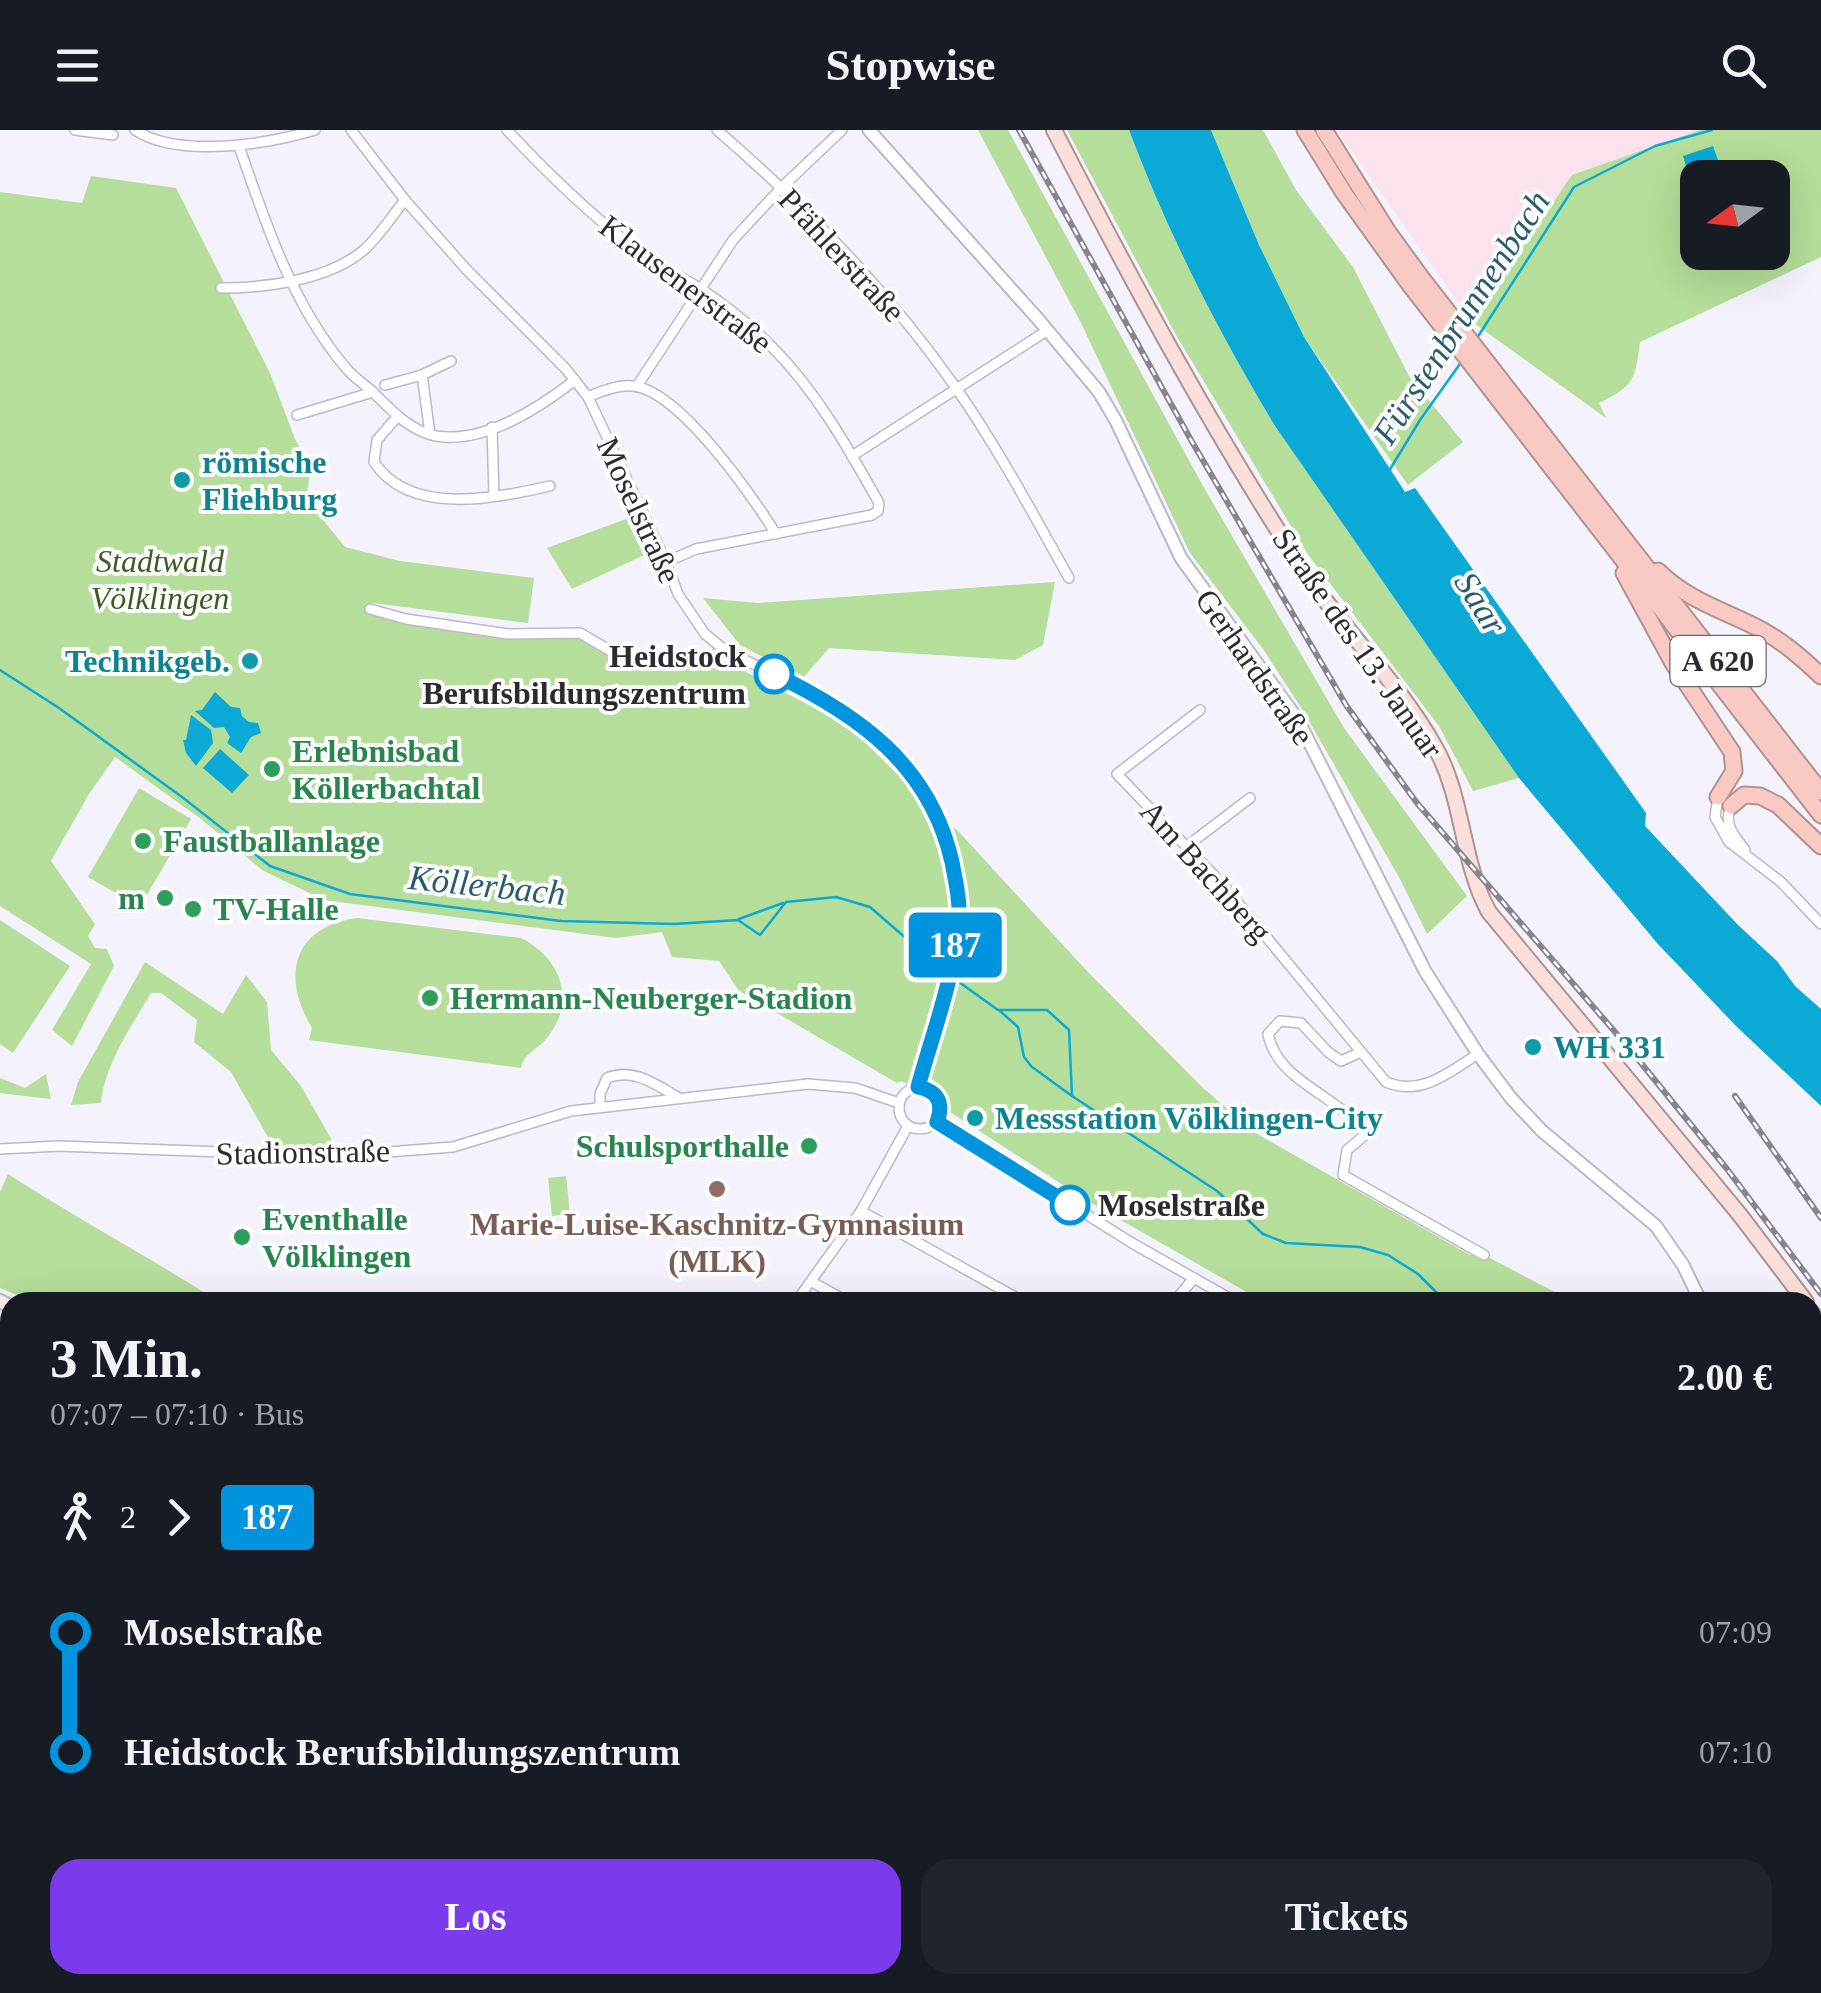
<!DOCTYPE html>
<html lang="de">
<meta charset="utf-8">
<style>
body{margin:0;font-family:"Times New Roman",serif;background:#20242c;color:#f1f3f6;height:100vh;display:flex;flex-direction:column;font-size:38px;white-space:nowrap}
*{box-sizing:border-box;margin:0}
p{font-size:32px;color:#9ea1a6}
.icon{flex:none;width:55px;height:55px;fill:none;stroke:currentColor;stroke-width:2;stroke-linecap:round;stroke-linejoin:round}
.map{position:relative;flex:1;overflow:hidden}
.details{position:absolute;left:0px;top:1162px;width:1822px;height:702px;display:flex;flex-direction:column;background:#171b24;border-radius:30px 30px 0 0;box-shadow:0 10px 40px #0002}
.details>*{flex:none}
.badge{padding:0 20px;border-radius:8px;font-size:35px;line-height:65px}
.needle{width:65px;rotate:255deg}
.tools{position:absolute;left:1680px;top:30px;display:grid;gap:20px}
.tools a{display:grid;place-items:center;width:110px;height:110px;border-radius:20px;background:#171b24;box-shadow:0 10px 40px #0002;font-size:50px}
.map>.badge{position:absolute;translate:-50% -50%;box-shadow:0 0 0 5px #fff}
.legs{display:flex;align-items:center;gap:15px;height:110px;padding:0 50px;font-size:32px}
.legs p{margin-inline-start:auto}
.overview{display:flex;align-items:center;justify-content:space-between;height:170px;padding:0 50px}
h1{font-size:55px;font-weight:700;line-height:75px}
.primary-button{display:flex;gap:20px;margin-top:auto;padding:20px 50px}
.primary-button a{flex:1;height:115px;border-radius:30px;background:#7c3aed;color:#fff;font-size:40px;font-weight:700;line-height:115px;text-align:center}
.primary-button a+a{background:#20242c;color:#f1f3f6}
ul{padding:0 50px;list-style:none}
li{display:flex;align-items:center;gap:35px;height:120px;font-size:38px}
li i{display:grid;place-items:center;width:15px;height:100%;margin:0 12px;background:currentColor}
li i::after{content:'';width:25px;height:25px;margin:-12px;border:8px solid;border-radius:50%;background:#171b24}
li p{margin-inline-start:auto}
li:first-child i{background:linear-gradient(#0000 50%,currentColor 0)}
li:last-child i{background:linear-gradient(currentColor 50%,#0000 0)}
header{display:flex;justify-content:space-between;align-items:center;height:130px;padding:0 50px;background:#171b24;font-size:45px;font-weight:700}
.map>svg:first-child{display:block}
.industrial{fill:#fbe2ed}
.green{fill:#b4de99;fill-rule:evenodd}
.water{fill:#0aa9d6}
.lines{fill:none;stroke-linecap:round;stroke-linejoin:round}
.stream{stroke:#0aa9d6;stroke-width:2.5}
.minor-casing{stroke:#bbb8c9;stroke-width:12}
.tertiary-casing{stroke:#bbb8c9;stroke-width:15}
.secondary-casing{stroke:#bbb8c9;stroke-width:16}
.primary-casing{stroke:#b19290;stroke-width:18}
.motorway-casing{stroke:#b19290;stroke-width:19}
.minor{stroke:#fff;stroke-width:9}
.tertiary{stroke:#fff;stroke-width:11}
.secondary{stroke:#fdefed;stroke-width:12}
.primary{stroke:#fbdfdb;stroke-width:14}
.motorway{stroke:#f9cac3;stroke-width:15}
.rail-casing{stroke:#86848d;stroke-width:6}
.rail{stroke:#fff;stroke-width:2.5;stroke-dasharray:8;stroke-linecap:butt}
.line-1-casing{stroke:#fff;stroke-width:22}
.line-1{stroke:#0094de;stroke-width:15}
.culture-dot{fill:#0f9aa8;stroke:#fff;stroke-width:4}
.stop-1-dot{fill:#fff;stroke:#0094de;stroke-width:5}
.leisure-dot{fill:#2e9e5b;stroke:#fff;stroke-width:4}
.education-dot{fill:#8d6e63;stroke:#fff;stroke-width:4}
.labels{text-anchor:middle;stroke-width:8;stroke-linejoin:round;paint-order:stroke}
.shield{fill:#fff;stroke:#6b6a6f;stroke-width:2.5}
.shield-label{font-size:30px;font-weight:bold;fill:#2c2a31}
.street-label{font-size:32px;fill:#2c2a31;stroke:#fff}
.culture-label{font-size:32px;font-weight:bold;fill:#0d838f;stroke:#fff;text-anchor:start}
.park-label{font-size:32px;font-style:italic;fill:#3b5c21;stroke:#fff}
.stop-label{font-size:32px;font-weight:bold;fill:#2c2a31;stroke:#fff;text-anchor:end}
.leisure-label{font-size:32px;font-weight:bold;fill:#27864d;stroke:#fff;text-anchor:start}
.education-label{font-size:32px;font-weight:bold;fill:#785e54;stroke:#fff}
.water-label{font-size:35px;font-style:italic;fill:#275c6f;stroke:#fff}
</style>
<header><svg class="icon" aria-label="menu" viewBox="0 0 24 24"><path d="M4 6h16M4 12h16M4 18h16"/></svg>Stopwise<svg class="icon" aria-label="search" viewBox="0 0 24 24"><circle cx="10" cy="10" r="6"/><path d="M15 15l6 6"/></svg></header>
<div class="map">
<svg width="1821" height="1863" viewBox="0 0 1821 1863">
<rect width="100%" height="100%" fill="#f4f2fd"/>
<!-- industrial -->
<polygon class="industrial" points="1337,0 1700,0 1572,45 1471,191"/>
<!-- green -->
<g class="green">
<polygon points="978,0 1008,0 1203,356 1344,598 1467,766 1427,804 1400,749 1302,579 1263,519 1190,423 1081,193"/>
<path d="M1067,0H1129C1168,104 1218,201 1275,296L1519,648L1473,661L1439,596L1309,426L1176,205Z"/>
<polygon points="1211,0 1263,0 1296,60 1353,137 1409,246 1463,312 1408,355 1304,207 1259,115"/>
<path d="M1700,0H1821V127L1640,212C1635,250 1634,256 1599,273L1606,288L1471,191L1572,45ZM1698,48H1772V122H1698Z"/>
<polygon points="91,46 176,58 270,243 295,309 311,339 307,361 323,390 345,417 400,431 534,448 528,493 373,473 365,477 406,489 508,504 580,503 641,532 703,533 740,539 849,596 893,640 916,655 928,678 958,701 1086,840 1201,956 1252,1001 1470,1125 1484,1125 1574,1172 1264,1172 1091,1073 902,951 897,953 739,861 719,831 672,827 662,802 616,808 324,770 262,740 201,689 115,627 89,664 51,731 95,794 88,806 95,818 107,819 114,836 72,916 52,900 91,834 0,776 0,62 82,73"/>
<polygon points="626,389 644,425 572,459 547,418"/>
<polygon points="1055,452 1043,515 1015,530 829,518 803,548 740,515 703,468 758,473"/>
<polygon points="139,658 191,689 140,777 88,747"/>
<path d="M357,788L521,808C561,828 578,872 546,909C537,920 523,924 521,938L309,910L312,898C281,847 292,797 357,788Z"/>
<polygon points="0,790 70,836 13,923 0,914"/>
<path d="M145,832L223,884L246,845L267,872L271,920L301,956L334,1014L307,1017L272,1014L231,942L194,912L197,890L161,863H151C132,895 104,936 101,973L71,975L78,952Z"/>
<polygon points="46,944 51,969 0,963 0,948 25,958"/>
<path d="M8,1044C77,1089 150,1127 219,1172H33L0,1158V1062Z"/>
<polygon points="566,1046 570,1084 552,1086 548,1048"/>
<polygon points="290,1855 477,1855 472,1863 293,1863"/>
</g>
<!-- water -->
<g class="water">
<path d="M1129,0H1211L1259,115L1304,207L1405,362L1415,358L1646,683L1645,696L1738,795L1777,831L1795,856L1821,879V976L1737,897L1657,813L1519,648L1275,296C1218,201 1168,104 1129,0Z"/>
<polygon points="1713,16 1721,39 1690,49 1683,26"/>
<polygon points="215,562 231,577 240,578 242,586 249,592 258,593 261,603 251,607 241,623 227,613 230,607 224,597 214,598 195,581 202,580"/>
<polygon points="191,585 211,600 213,613 196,636 186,623 183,610 186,610"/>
<polygon points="220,619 249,645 232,663 203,638"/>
</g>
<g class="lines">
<!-- stream -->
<g class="stream">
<polyline points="1477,208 1574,57 1655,16 1712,0"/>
<polyline points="1389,341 1420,290 1462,231"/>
<polyline points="0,540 59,578 182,667 270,736 350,764 561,791 674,794 738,790 760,805 786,772 836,767 870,777 946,843"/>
<polyline points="739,789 783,773"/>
<polyline points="952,847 998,880 1047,880 1069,900 1072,966 1217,1061 1263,1104 1286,1113 1360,1117 1388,1125 1418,1144 1446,1172"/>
<polyline points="1000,881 1018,897 1024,927 1032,937 1072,966"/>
</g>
<!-- minor casing -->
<g class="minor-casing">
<g id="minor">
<polyline points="75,0 113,5"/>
<path d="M135,0C179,29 268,14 315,0"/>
<polyline points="351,0 405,70 466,139 565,238 588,267 666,432 678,464 705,504 726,521 797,555 863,596 902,631 923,656 949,718 959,783 948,847 918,957"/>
<path d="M507,0C551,47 596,91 648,128C664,140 684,148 701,159C725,175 751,195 772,217C817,262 848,318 879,373L878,381L872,385L696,419L666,432"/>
<path d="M717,0C805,76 889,162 956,258C998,318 1033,384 1069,448"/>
<path d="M239,16C265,92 292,174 345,237C353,247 364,254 374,263C391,280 410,301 436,306C485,314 539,278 575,250"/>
<path d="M221,158C266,158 330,150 365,119C380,105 392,86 405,70"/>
<polyline points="422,245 430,304"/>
<polyline points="385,255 422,245 451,231"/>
<polyline points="637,256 733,110 781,58 842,0"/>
<path d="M588,267C601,261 618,254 633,256C680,261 752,366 776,404"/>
<polyline points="297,285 373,262"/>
<path d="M398,286L377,310L374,332C410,387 496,368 550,356"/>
<polyline points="492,297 494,366"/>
<polyline points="852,326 1048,200"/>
<polyline points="370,479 406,489 508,504 580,503 609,520 641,532 681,534 726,521"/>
<path d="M1200,580L1117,644L1225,757L1386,952C1421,967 1449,942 1478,924"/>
<polyline points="1718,667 1715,687 1729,712 1781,752 1821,794"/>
<path d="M1731,676C1723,695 1734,705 1745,720"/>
<polyline points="1187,716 1250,668"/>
<path d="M1361,922L1341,931L1328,922L1301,893L1280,891L1268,904C1278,954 1340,964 1365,1005L1347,1020L1343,1045L1484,1125"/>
<circle cx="920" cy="978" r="21"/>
<path d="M600,977V964L607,948C634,937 656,955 679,968"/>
<polyline points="937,991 1132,1113 1236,1172"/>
<polyline points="0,1019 59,1016 335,1026 453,1017 571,981 808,954 855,958 899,973"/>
<polyline points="861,1081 1024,1172"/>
<polyline points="812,1152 848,1172"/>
<polyline points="796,1172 861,1081 908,996"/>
<polyline points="1174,1172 1194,1148"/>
<polyline points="0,1262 10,1280"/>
<polyline points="1812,1328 1821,1283"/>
<polyline points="0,1425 10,1421"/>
<polyline points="0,1630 2,1646"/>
<polyline points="3,1726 10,1743"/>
<polyline points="46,1855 49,1863"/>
<polyline points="190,1855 193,1863"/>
<polyline points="743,1855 748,1863"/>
<polyline points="1296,1855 1301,1863"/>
<polyline points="1404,1855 1407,1863"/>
<polyline points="1498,1855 1501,1863"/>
<polyline points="1716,1855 1730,1863"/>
<polyline points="67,1863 76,1855"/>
<polyline points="1082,1863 1100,1855"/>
<polyline points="1364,1863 1379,1855"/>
<polyline points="1671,1863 1672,1855"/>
<path d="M1767,1863C1776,1852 1786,1855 1796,1863"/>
</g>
</g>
<!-- tertiary casing -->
<g class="tertiary-casing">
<g id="tertiary">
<polyline points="869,0 1038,189 1099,262 1116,291 1181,428 1298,590 1425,841 1478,924 1511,968 1542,1001 1656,1096 1683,1135 1701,1172"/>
<polyline points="1812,1369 1821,1370"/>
<polyline points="1812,1420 1821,1449"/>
</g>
</g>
<!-- secondary casing -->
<g class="secondary-casing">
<g id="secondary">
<polyline points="0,1171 10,1176"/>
<polyline points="1812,1620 1821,1617"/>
</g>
</g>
<!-- primary casing -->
<g class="primary-casing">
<g id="primary">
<path d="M1054,0C1131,150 1212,300 1304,441C1345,502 1400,554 1435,617C1464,668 1461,732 1489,782L1740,1085L1806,1172"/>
<polyline points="1812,1183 1821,1197"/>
<polyline points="1812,1205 1821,1221"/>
</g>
</g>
<!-- motorway casing -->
<g class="motorway-casing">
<g id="motorway">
<polyline points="1305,0 1344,63 1410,155 1821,685"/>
<polyline points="1324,0 1388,102 1420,146 1821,662"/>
<path d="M1658,441C1685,468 1719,479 1752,495C1779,508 1800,526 1821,546"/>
<polyline points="1624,443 1673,533 1732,622 1734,641 1718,667"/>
<polyline points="1731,676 1744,665 1760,666 1778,675 1821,716"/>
</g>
</g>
<!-- minor -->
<use href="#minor" class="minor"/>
<!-- tertiary -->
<use href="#tertiary" class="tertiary"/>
<!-- secondary -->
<use href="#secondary" class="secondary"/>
<!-- primary -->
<use href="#primary" class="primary"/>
<!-- motorway -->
<use href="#motorway" class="motorway"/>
<!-- rail casing -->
<g class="rail-casing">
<g id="rail">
<polyline points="1019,0 1191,310 1346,575 1417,673 1628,917 1727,1039 1821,1164"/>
<polyline points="1735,966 1821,1088"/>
</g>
</g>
<!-- rail -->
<use href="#rail" class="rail"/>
</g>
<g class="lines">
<!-- line-1 casing -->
<g class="line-1-casing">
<path id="line-1" d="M774,544C859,585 930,635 952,732C955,749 960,767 959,785C956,843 933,902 918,957C938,961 944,973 937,992L1070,1075"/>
</g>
<!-- line-1 -->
<use href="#line-1" class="line-1"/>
</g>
<!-- markers -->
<g class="culture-dot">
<circle cx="182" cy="350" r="10"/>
<circle cx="250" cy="531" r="10"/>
<circle cx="1533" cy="917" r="10"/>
<circle cx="975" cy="988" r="10"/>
</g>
<g class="stop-1-dot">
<circle cx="774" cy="544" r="18"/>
<circle cx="1070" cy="1075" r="18"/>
</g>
<g class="leisure-dot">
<circle cx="272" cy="639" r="10"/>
<circle cx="143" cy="711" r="10"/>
<circle cx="165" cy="768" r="10"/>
<circle cx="193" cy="779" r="10"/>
<circle cx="430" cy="868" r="10"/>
<circle cx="809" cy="1016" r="10"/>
<circle cx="242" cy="1107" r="10"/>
</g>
<circle class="education-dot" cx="717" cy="1059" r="10"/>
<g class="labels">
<!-- shield labels -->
<rect class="shield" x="1670.5" y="506" width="95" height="50" rx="8"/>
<g class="shield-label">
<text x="1718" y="541">A 620</text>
</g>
<!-- street labels -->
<g class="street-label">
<text transform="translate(842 125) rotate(47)" y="11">Pfählerstraße</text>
<text transform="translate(686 154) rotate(37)" y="11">Klausenerstraße</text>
<text transform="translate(639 380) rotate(65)" y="11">Moselstraße</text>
<text transform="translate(1358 513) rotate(55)" y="11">Straße des 13. Januar</text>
<text transform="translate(1255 537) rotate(55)" y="11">Gerhardstraße</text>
<text transform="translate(1206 741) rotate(48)" y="11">Am Bachberg</text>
<text transform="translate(303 1022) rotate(-1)" y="11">Stadionstraße</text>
</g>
<!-- culture labels -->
<g class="culture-label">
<text x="202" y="343">römische<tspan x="202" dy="37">Fliehburg</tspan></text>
<text x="230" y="542" text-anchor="end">Technikgeb.</text>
<text x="1553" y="928">WH 331</text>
<text x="995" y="999">Messstation Völklingen-City</text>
</g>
<!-- park labels -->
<g class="park-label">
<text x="160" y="442">Stadtwald<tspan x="160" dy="37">Völklingen</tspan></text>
</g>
<!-- stop labels -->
<g class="stop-label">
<text x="746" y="537">Heidstock<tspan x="746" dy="37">Berufsbildungszentrum</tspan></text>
<text x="1098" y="1086" text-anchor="start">Moselstraße</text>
</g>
<!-- leisure labels -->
<g class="leisure-label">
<text x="292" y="632">Erlebnisbad<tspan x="292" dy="37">Köllerbachtal</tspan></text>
<text x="163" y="722">Faustballanlage</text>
<text x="145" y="779" text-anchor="end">m</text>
<text x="213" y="790">TV-Halle</text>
<text x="450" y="879">Hermann-Neuberger-Stadion</text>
<text x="789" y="1027" text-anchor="end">Schulsporthalle</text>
<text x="262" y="1100">Eventhalle<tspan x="262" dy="37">Völklingen</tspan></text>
</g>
<!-- education labels -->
<g class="education-label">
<text x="717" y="1105">Marie-Luise-Kaschnitz-Gymnasium<tspan x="717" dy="37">(MLK)</tspan></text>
</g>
<!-- water labels -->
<g class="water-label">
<text transform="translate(1461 187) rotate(-57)" y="12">Fürstenbrunnenbach</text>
<text transform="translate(1481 473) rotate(58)" y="12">Saar</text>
<text transform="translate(487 755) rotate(6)" y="12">Köllerbach</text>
</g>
</g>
</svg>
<div class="tools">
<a><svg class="needle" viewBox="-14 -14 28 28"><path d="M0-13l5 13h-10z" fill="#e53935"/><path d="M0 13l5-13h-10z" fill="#9ea1a6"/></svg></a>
</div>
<b class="badge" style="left:955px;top:815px;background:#0094de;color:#fff">187</b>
<section class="details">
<div class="overview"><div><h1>3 Min.</h1><p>07:07 – 07:10 · Bus</p></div><b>2.00 €</b></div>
<div class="legs"><svg class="icon" aria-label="walk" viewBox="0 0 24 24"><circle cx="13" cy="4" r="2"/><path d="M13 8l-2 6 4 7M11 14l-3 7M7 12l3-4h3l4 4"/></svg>2<svg class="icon" aria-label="forward" viewBox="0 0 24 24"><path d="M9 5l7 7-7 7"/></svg><b class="badge" style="background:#0094de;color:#fff">187</b></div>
<ul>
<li><i style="color:#0094de"></i><b>Moselstraße</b><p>07:09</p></li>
<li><i style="color:#0094de"></i><b>Heidstock Berufsbildungszentrum</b><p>07:10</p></li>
</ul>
<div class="primary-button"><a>Los</a><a>Tickets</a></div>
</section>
</div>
